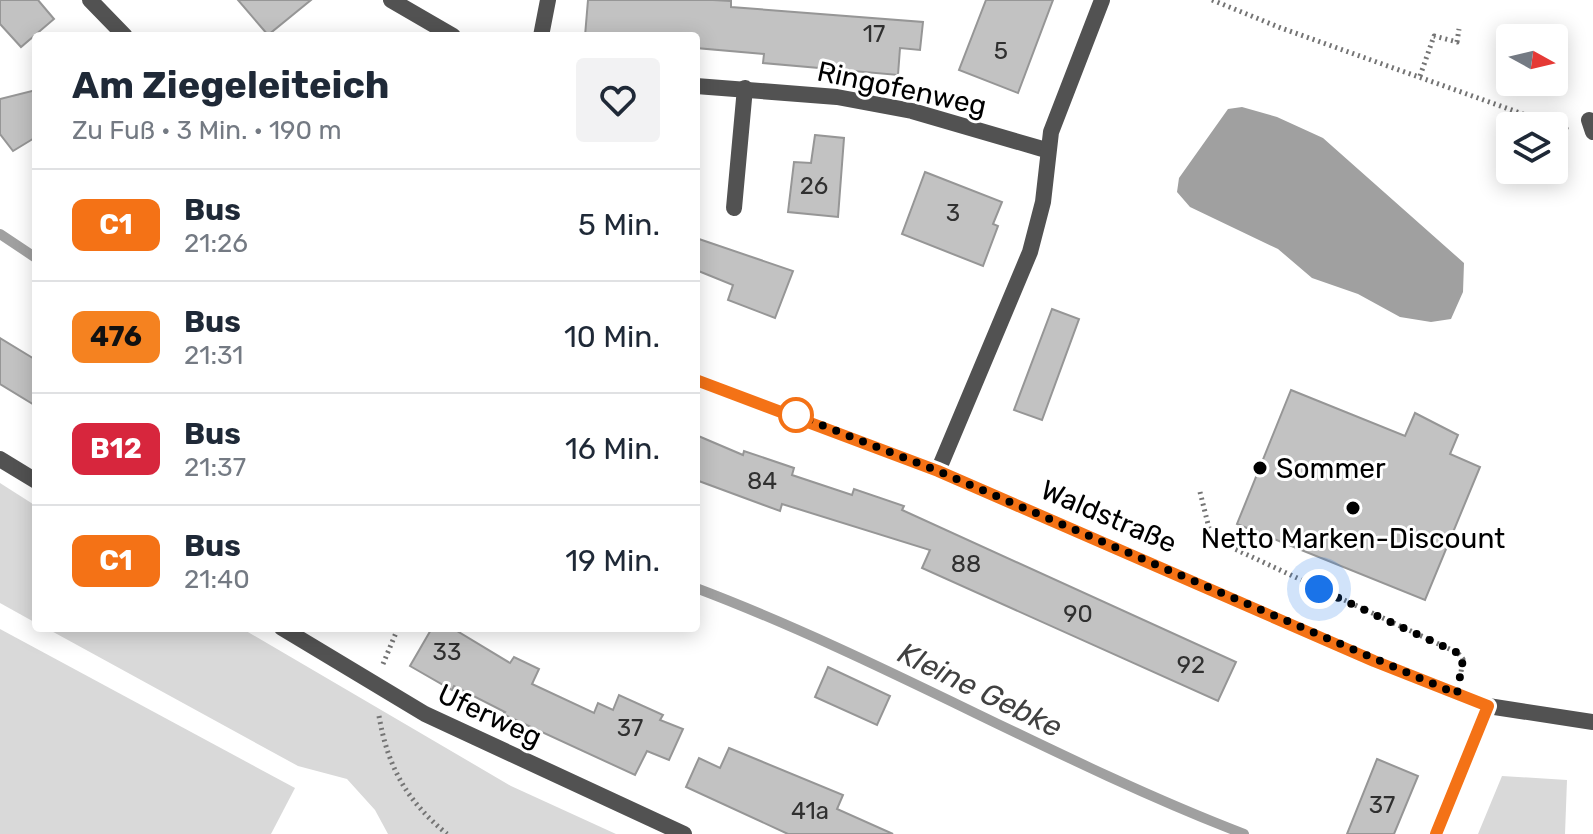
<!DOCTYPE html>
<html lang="de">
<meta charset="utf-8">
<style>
body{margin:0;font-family:Rubik,sans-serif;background:#f2f2f3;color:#1f2937;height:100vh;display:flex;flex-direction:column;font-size:30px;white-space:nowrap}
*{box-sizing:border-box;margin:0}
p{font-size:26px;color:#747a83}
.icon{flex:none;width:44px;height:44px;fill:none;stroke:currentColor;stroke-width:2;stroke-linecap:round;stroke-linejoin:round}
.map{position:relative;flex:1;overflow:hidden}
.drawer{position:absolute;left:32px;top:32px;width:668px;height:600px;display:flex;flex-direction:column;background:#fff;border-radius:8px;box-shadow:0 4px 20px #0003}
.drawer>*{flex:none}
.badge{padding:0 16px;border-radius:12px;font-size:28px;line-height:52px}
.needle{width:52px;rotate:98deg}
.tools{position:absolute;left:1496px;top:24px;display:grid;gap:16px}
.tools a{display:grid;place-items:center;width:72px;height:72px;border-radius:8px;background:#fff;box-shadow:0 4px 20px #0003;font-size:40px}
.you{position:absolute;width:40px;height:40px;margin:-20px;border:6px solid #fff;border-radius:50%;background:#1a73e8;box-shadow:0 0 0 12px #1a73e833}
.map>.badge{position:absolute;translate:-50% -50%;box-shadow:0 0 0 4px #fff}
.round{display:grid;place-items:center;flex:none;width:84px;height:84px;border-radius:8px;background:#f2f2f3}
.summary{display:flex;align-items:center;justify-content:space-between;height:136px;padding:0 40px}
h1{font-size:38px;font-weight:700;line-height:60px}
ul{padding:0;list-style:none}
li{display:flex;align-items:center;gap:24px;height:112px;padding:0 40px;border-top:2px solid #e0e1e3}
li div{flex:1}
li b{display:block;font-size:30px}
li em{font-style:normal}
li .badge{min-width:88px;font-weight:700;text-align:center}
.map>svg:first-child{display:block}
.green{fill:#d9d9d9}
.water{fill:#a0a0a0}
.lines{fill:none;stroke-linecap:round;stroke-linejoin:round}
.stream{stroke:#a0a0a0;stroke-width:10}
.building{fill:#c2c2c2;stroke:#969696;stroke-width:2}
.path{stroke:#747474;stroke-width:5;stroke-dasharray:2 4;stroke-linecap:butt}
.lane{stroke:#525252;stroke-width:16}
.street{stroke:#525252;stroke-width:16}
.line-casing{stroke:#fff;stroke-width:18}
.line{stroke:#f47216;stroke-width:12}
.walk{stroke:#000;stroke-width:8;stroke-dasharray:0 14.4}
.stop-dot{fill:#fff;stroke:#f47216;stroke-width:4}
.poi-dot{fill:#000;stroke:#fff;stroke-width:3}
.labels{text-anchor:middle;stroke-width:6;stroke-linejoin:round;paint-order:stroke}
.number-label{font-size:24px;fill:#303030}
.street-label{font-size:28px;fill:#000;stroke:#fff}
.poi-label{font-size:28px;fill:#000;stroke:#fff;text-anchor:start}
.water-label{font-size:30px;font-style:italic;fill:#414141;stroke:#fff}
</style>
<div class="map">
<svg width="1593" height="834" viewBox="0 0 1593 834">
<rect width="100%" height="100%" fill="#fff"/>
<!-- green -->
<g class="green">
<polygon points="0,483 36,506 36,623 0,603"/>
<polygon points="46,628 241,628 511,786 616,834 388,834 375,810 347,779 298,766"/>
<polygon points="0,629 295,788 271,834 0,834"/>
<polygon points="1502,776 1567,780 1565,834 1478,834"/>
</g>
<!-- water -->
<polygon class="water" points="1242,107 1277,117 1323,138 1464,263 1463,292 1451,319 1431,322 1400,317 1358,294 1312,278 1278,249 1190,207 1177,192 1179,178 1228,109"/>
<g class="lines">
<!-- stream -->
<g class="stream">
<polyline points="0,234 36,258"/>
<path d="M696,588C884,659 1057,762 1244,834"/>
</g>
</g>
<!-- building -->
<g class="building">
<polygon points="0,0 38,0 54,19 21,47 0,24"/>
<polygon points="238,0 311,0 268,35"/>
<polygon points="588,0 713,0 731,1 731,7 923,22 920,50 900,48 898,75 763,63 764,54 696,48 696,36 585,36"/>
<polygon points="986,0 1053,0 1018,93 959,70"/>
<polygon points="36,90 36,137 13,151 0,134 0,99"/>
<polygon points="815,135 844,138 838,217 788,212 794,162 811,163"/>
<polygon points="925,172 1002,202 993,224 998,226 983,266 902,234"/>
<polygon points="696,238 793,271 775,318 728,300 733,285 696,270"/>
<polygon points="1052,309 1079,319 1042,420 1014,410"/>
<polygon points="0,338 36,360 36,406 0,384"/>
<polygon points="1291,390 1405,436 1415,413 1458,435 1450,454 1480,467 1425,600 1237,524"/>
<polygon points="696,435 743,455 744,451 794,468 792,475 852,495 854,489 904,506 902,510 1236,662 1218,701 922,568 930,550 782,504 780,511 696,480"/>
<polygon points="432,628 452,628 510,663 514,657 539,669 532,684 594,713 598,703 613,710 619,695 663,715 660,720 683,729 669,760 647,751 635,775 503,714 505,712 454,686 452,690 410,666"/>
<polygon points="828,667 890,696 877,725 815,697"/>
<polygon points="729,748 843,795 837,809 893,834 788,834 686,787 699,758 720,768"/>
<polygon points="1377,759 1418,776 1394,834 1347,834"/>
</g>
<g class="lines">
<!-- path -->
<g class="path">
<polyline points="1212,0 1281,28 1568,130"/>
<polyline points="1420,76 1434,36 1457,42 1459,29"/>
<polyline points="1200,492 1209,528 1222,543 1458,653 1463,659 1461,672"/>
<polyline points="383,664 398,628"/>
<path d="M379,716C388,768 407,801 447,834"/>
</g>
<!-- lane -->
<polyline class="lane" points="1589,120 1593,132"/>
<!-- street -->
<g class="street">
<polyline points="90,0 125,36"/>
<polyline points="391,0 453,36"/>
<polyline points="541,36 548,0"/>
<polyline points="696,86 837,97 912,111 1046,150"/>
<polyline points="734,208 745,88"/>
<polyline points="696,380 938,471 1374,661 1488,706 1593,722"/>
<polyline points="0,459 36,481"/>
<polyline points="938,471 1030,252 1043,202 1051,132 1102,0"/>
<polyline points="282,628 425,714 684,834"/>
<polyline points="1436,834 1488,706"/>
</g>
</g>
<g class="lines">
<!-- line casing -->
<g class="line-casing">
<polyline id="line" points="696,380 938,471 1374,661 1488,706 1436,834"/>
</g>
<!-- line -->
<use href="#line" class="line"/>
<!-- walk -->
<polyline class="walk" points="796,415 938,471 1457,694 1463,659 1458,653 1319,589"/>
</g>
<!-- markers -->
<circle class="stop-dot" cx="796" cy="415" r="16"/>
<g class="poi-dot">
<circle cx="1260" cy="468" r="8"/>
<circle cx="1353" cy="508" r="8"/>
</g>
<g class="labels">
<!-- number labels -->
<g class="number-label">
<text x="874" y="42">17</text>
<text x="1001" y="59">5</text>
<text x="814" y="194">26</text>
<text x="953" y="221">3</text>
<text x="762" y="489">84</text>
<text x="966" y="572">88</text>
<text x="1078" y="622">90</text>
<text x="447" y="660">33</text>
<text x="1191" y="673">92</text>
<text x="630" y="736">37</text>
<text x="1382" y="813">37</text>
<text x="810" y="819">41a</text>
</g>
<!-- street labels -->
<g class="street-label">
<text transform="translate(902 88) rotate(12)" y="10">Ringofenweg</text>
<text transform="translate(1109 516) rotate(23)" y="10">Waldstraße</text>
<text transform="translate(490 715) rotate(25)" y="10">Uferweg</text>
</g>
<!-- poi labels -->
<g class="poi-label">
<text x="1276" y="478">Sommer</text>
<text x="1353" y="548" text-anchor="middle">Netto Marken-Discount</text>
</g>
<!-- water labels -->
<g class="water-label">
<text transform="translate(980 690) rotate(26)" y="10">Kleine Gebke</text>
</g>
</g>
</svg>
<div class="tools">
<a><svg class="needle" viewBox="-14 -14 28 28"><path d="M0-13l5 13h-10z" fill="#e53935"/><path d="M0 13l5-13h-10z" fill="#747a83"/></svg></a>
<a><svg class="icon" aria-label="layers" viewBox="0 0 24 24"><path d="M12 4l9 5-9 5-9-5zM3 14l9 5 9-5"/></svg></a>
</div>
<div class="you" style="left:1319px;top:589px"></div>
<section class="drawer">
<div class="summary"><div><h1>Am Ziegeleiteich</h1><p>Zu Fuß · 3 Min. · 190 m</p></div><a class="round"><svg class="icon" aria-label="heart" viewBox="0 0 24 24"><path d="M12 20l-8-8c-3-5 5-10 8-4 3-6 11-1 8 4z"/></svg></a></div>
<ul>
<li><span class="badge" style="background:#f47216;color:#fff">C1</span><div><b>Bus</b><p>21:26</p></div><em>5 Min.</em></li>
<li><span class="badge" style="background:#f58220;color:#111">476</span><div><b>Bus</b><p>21:31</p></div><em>10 Min.</em></li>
<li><span class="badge" style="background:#d7263d;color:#fff">B12</span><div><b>Bus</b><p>21:37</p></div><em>16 Min.</em></li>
<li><span class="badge" style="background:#f47216;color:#fff">C1</span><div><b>Bus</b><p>21:40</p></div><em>19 Min.</em></li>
</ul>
</section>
</div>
